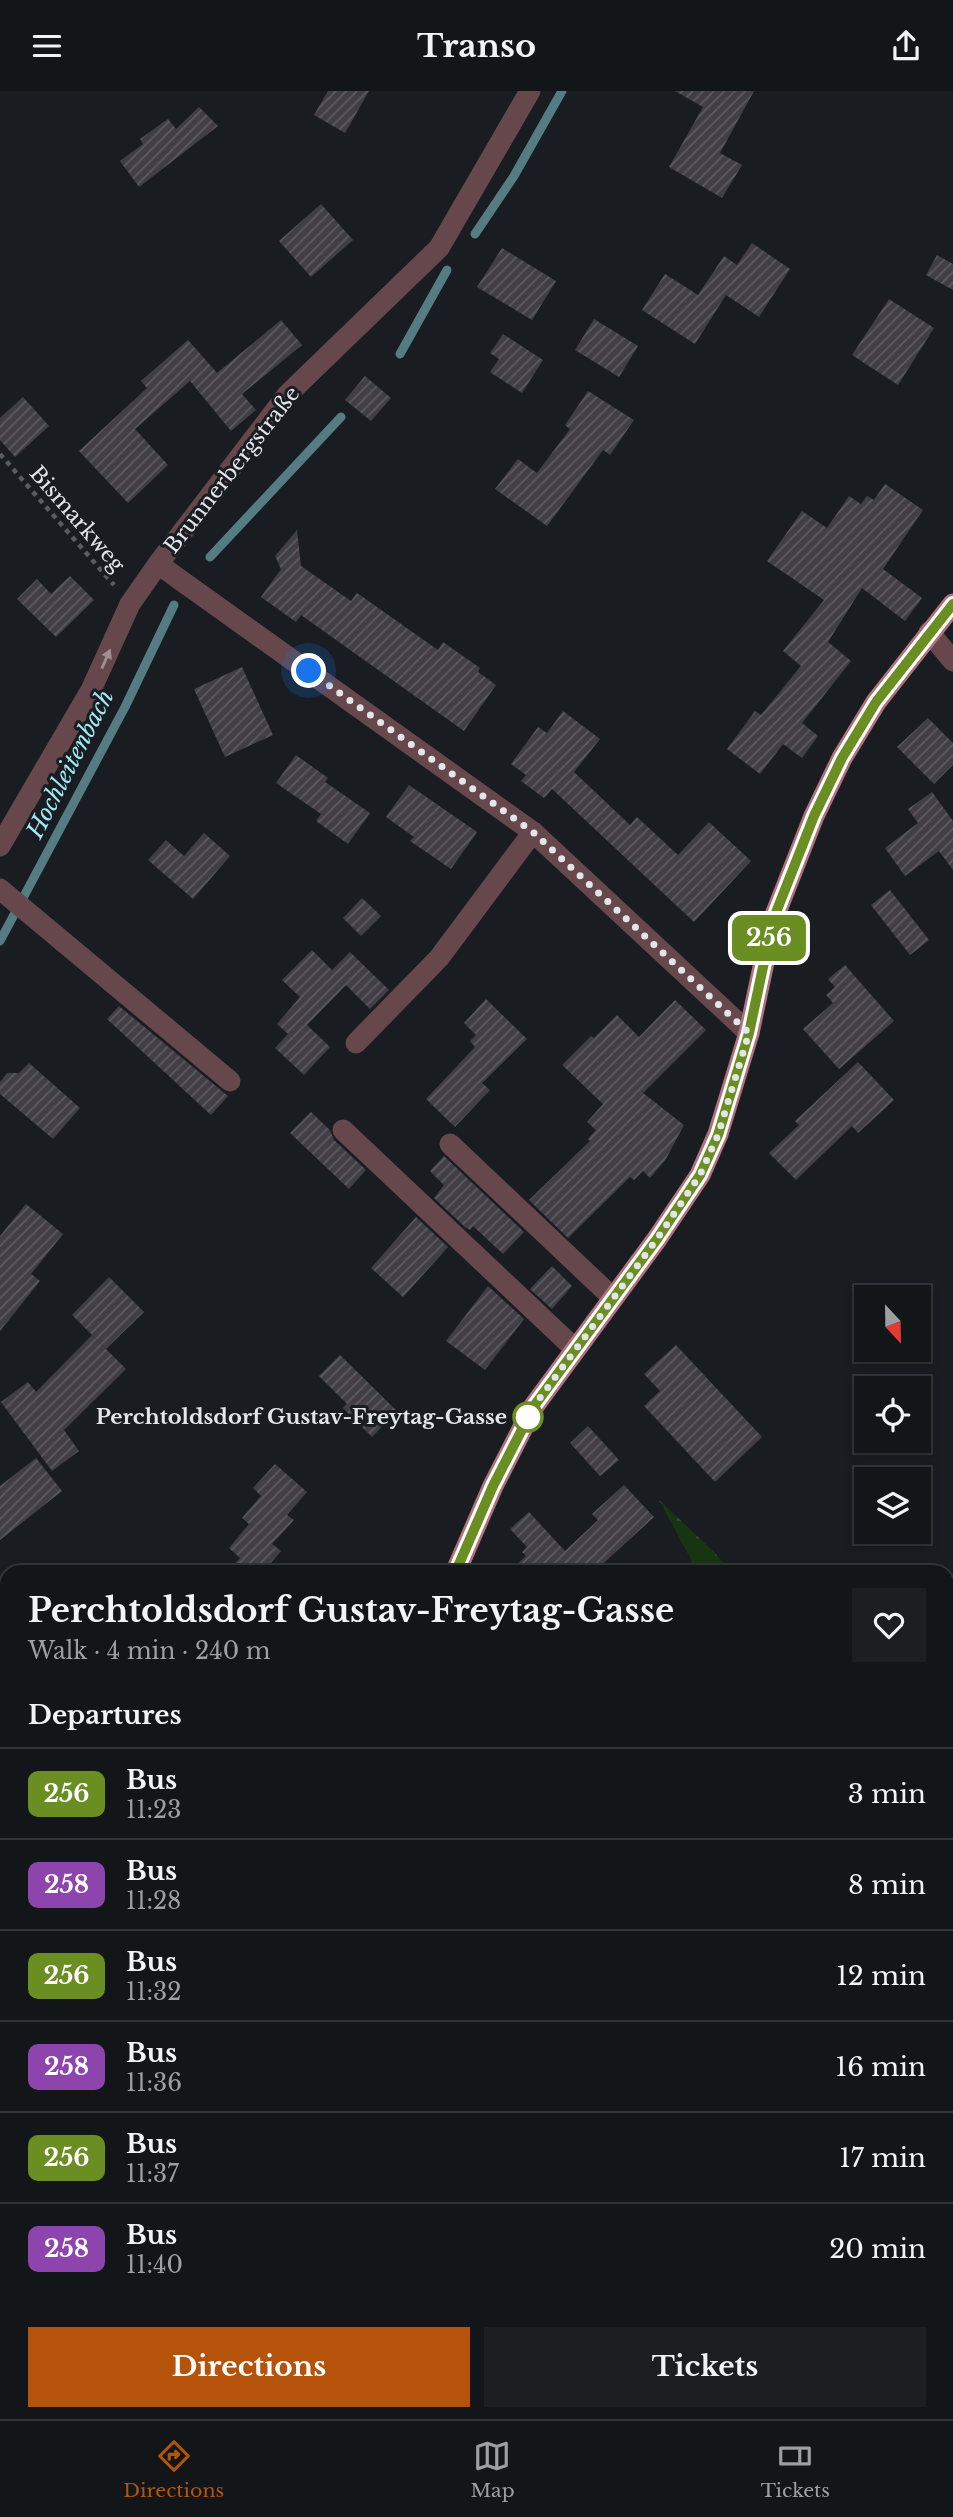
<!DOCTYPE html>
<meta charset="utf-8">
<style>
body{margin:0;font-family:"Libre Baskerville",serif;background:#1c1f22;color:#f1f3f6;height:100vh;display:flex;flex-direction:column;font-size:26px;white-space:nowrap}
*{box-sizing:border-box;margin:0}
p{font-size:23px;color:#9d9fa2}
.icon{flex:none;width:38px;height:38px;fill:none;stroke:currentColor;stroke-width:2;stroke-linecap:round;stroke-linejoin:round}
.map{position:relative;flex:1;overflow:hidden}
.drawer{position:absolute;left:0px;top:1474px;width:954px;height:856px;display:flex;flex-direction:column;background:#131619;border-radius:21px 21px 0 0;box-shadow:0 4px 10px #0003,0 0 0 2px #323538}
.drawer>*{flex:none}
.badge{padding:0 14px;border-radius:10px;font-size:24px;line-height:46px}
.needle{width:46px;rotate:158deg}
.buttons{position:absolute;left:854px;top:1194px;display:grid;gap:14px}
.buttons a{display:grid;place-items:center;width:77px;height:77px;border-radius:0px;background:#131619;box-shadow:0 4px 10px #0003,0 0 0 2px #323538;font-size:35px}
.you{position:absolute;width:35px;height:35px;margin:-18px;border:5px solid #fff;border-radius:50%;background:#1a73e8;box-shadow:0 0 0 10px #1a73e833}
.map>.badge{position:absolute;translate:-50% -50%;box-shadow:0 0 0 4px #fff}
h2{padding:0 28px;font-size:26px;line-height:63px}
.round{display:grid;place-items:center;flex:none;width:74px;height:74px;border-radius:0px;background:#1c1f22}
.overview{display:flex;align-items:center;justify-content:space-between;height:119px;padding:0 28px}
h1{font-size:33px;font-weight:700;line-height:52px}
.action{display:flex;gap:14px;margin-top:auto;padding:14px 28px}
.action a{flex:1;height:80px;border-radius:0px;background:#b45309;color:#fff;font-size:28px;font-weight:700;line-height:80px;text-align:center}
.action a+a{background:#1c1f22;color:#f1f3f6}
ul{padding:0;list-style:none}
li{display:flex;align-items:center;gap:21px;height:91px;padding:0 28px;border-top:2px solid #323538}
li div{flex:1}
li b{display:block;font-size:26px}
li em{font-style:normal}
li .badge{min-width:77px;font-weight:700;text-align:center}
header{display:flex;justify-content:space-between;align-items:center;height:91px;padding:0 28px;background:#131619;font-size:32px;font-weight:700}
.menu{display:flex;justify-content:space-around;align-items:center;height:98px;border-top:2px solid #323538;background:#131619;font-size:19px;color:#9d9fa2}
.menu a{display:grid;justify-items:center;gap:4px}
.menu .selected{color:#b45309}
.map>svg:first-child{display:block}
.forest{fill:url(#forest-firs)}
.garden{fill:#183511}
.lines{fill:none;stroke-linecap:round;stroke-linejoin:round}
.stream{stroke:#547c82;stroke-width:9}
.building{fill:url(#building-hatch)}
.path{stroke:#595c60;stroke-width:4.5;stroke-dasharray:5 5;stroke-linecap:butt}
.minor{stroke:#66474c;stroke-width:21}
.major{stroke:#b0707b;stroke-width:21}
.oneway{fill:#9e8f92}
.line-casing{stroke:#fff;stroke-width:16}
.line{stroke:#6b8e23;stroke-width:10}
.walk{stroke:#e3e6e8;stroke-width:7;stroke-dasharray:0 12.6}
.stop-dot{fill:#fff;stroke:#6b8e23;stroke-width:3.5}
.labels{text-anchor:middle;stroke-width:6;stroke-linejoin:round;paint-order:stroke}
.street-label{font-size:21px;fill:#e3e6e8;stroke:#191d21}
.stop-label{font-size:21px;font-weight:bold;fill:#e3e6e8;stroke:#191d21;text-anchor:end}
.water-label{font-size:23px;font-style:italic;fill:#9eeaf6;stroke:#191d21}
</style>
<header><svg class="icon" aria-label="menu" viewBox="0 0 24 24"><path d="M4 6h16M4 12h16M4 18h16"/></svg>Transo<svg class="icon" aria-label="share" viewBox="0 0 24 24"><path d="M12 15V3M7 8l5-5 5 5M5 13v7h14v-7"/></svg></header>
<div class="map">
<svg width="953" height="2328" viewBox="0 0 953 2328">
<defs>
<pattern id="forest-firs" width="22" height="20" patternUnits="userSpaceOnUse" patternTransform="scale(1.75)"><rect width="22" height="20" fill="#183511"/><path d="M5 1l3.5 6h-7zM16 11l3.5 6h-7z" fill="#395234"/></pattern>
<pattern id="building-hatch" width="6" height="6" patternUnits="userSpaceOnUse" patternTransform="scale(1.75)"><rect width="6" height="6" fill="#413f45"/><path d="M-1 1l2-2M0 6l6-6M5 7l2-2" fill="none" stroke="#5c5b60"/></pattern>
</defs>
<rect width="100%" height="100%" fill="#191d21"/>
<!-- forest -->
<g class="forest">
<polygon points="659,1409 713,1460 731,1480 683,1480 692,1470"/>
<polygon points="953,1727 953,1825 947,1831 947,1729"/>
<polygon points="463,2322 664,2322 663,2328 455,2328"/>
</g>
<!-- garden -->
<polygon class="garden" points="7,2290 7,2322 129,2322 131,2328 0,2328 0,2293"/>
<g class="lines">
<!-- stream -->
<g class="stream">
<polyline points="475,143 514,85 562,0"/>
<polyline points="400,263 447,179"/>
<polyline points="210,466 341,326"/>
<polyline points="0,850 125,616 174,514"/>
</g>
</g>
<!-- building -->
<g class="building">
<polygon points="328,0 369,0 345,42 314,24"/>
<polygon points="675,0 754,0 720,62 742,74 722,107 669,76 703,16"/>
<polygon points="199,16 218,35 139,96 120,70 143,53 140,48 168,28 176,38"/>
<polygon points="321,113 353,149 311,186 279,150"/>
<polygon points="752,152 790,178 759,226 726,204 695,253 642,219 665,183 698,204 724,165 737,174"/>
<polygon points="502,157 556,190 532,229 477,196"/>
<polygon points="937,164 953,173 953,199 926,184"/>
<polygon points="889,208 934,237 898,294 852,264"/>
<polygon points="594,228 638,255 619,286 575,259"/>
<polygon points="281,229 302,254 242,303 256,319 231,340 190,290 135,338 168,374 128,412 79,360 147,297 141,290 188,249 217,282"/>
<polygon points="503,243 543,269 522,302 490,281 499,268 490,262"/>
<polygon points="365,285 391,307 371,330 345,309"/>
<polygon points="588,300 634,329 610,364 603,359 547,435 495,398 518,368 537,382 570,338 565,334"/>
<polygon points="23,306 49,335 15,366 0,349 0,327"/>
<polygon points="885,393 923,419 883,478 922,507 905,530 862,497 828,551 851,570 802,632 818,645 802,667 783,653 760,683 727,658 755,620 761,624 801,575 783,560 824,509 767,470 802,420 827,437 849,405 861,413 867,405 874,409"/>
<polygon points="297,439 301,475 351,510 357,502 438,559 443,551 480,577 478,581 496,594 464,640 301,524 296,531 261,506 281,478 275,465"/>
<polygon points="70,485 94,509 56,546 17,508 37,488 51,503"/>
<polygon points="242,576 273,644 225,666 194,598"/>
<polygon points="563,620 600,648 574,681 630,734 637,726 678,764 709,731 751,770 694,831 552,698 544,707 521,690 526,684 511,673 538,636 547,642"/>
<polygon points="928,627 953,652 953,674 934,693 897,656"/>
<polygon points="296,664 328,687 325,691 370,722 348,753 316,730 321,723 276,692"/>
<polygon points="409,694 477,741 451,778 410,750 414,746 386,726"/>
<polygon points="932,701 953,730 953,779 939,760 905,785 885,757 918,732 908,718"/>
<polygon points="204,742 230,765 193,808 148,769 166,749 184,765"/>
<polygon points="890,799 929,849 910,864 871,814"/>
<polygon points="362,807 381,825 361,845 343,827"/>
<polygon points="312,859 332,879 350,861 389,899 370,918 346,894 307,934 330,956 304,984 275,957 288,943 277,933 300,906 282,889"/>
<polygon points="845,874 894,930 839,978 803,938 833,912 826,904 835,896 828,888"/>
<polygon points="486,908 527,948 482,992 490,999 455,1036 426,1008 475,956 470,950 476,944 464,932"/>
<polygon points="675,909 706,939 643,1002 684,1034 666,1068 650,1087 643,1080 634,1089 630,1086 568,1147 529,1109 590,1050 588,1048 596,1039 587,1031 603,1013 562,974 591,945 594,947 617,924 639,946"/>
<polygon points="119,915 228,1005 211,1024 107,928"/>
<polygon points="858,971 894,1009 858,1042 852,1035 796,1089 769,1062 799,1034 795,1030"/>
<polygon points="29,972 80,1017 53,1048 0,1003 0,991 7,982 19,982"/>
<polygon points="311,1021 330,1039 334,1049 366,1079 349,1098 290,1042"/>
<polygon points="444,1065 524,1141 503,1163 473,1135 470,1139 465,1136 434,1107 444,1094 430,1080"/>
<polygon points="26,1113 63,1143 31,1183 40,1190 0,1240 0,1145"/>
<polygon points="416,1126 448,1156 403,1206 371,1177"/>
<polygon points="552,1175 572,1195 552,1218 530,1198"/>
<polygon points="109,1186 144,1221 106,1258 72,1224"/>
<polygon points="488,1195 524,1228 485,1279 446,1250"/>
<polygon points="92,1244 126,1278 64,1339 79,1360 52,1380 1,1311 28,1291 36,1301"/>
<polygon points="676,1254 762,1346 715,1391 644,1315 660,1300 644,1283"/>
<polygon points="340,1264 397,1320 372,1346 343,1317 347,1313 319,1285"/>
<polygon points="588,1335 619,1369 600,1385 570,1352"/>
<polygon points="36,1367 62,1400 0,1449 0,1395"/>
<polygon points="275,1373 307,1401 287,1424 294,1429 272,1453 281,1460 264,1480 228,1480 240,1467 229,1457 249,1433 242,1427 261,1405 253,1397"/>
<polygon points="624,1394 654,1426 595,1480 510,1480 526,1465 522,1461 527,1456 510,1438 529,1421 565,1460 598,1429 592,1423"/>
</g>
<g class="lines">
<!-- path -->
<g class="path">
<polyline points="0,363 114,494"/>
<polyline points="0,1894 7,1904"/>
</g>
<!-- minor -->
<g class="minor">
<polyline points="158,473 533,741 749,942"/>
<polyline points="929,541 953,570"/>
<polyline points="0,755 91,599 130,513 158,473 288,303 439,157 530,0"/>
<polyline points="0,798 230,990"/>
<polyline points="356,952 439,867 533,741"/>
<polyline points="343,1039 575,1258"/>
<polyline points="450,1053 613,1207"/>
<polyline points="947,1933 953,1925"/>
<polyline points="0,2268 7,2264"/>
<polyline points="738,2322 747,2328"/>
<polyline points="701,2328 703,2322"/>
</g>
<!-- major -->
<g class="major">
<polyline points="456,1480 493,1395 534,1315 657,1148 700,1084 718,1043 749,942 773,829 814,725 842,667 876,611 953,513"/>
<polyline points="165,2322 167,2328"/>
</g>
</g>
<!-- one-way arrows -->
<defs><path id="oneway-solid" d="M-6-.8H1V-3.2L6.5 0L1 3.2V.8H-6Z" transform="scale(1.75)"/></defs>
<use class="oneway" href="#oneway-solid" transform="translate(106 568) rotate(-66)"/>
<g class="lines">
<!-- line casing -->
<g class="line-casing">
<polyline id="line" points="456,1480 493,1395 534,1315 657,1148 700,1084 718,1044 749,942 773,829 814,725 842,667 876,611 953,513"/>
</g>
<!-- line -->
<use href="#line" class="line"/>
<!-- walk -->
<polyline class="walk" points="309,580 533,741 749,942 718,1044 700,1084 657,1148 534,1315 525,1332 528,1326"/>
</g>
<!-- markers -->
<circle class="stop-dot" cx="528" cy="1326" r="14"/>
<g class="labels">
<!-- street labels -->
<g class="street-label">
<text transform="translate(232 379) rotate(-52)" y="7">Brunnerbergstraße</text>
<text transform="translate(77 428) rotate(49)" y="7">Bismarkweg</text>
</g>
<!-- stop labels -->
<g class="stop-label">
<text x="507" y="1333">Perchtoldsdorf Gustav-Freytag-Gasse</text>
</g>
<!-- water labels -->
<g class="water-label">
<text transform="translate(70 673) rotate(-63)" y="8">Hochleitenbach</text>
</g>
</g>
</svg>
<div class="buttons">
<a><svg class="needle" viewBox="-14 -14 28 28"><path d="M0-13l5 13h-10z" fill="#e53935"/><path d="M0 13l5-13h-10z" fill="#9d9fa2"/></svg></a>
<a><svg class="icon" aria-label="locate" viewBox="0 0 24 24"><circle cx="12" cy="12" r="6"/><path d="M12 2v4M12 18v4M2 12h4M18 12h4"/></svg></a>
<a><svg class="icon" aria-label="layers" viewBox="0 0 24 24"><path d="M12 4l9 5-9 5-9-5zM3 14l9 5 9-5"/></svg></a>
</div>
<div class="you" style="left:309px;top:580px"></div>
<b class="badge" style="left:769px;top:847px;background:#6b8e23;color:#fff">256</b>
<section class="drawer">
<div class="overview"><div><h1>Perchtoldsdorf Gustav-Freytag-Gasse</h1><p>Walk · 4 min · 240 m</p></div><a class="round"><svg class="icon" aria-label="heart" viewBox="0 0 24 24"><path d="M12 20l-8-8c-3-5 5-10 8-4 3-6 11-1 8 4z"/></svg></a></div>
<h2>Departures</h2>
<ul>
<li><span class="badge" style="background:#6b8e23;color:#fff">256</span><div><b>Bus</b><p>11:23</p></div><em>3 min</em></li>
<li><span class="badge" style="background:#8e44ad;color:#fff">258</span><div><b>Bus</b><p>11:28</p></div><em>8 min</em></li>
<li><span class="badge" style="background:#6b8e23;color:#fff">256</span><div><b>Bus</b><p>11:32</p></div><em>12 min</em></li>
<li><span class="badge" style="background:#8e44ad;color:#fff">258</span><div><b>Bus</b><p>11:36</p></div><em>16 min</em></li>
<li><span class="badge" style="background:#6b8e23;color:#fff">256</span><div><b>Bus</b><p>11:37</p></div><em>17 min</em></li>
<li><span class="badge" style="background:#8e44ad;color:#fff">258</span><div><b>Bus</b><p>11:40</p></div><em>20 min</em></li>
</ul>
<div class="action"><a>Directions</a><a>Tickets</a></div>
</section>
</div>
<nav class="menu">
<a class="selected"><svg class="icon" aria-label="directions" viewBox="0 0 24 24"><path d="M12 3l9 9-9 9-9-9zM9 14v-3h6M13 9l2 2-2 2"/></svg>Directions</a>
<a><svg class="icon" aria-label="map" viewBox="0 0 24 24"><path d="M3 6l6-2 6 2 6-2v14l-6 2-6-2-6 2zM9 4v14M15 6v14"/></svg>Map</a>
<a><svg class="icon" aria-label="tickets" viewBox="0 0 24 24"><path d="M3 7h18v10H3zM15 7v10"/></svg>Tickets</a>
</nav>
